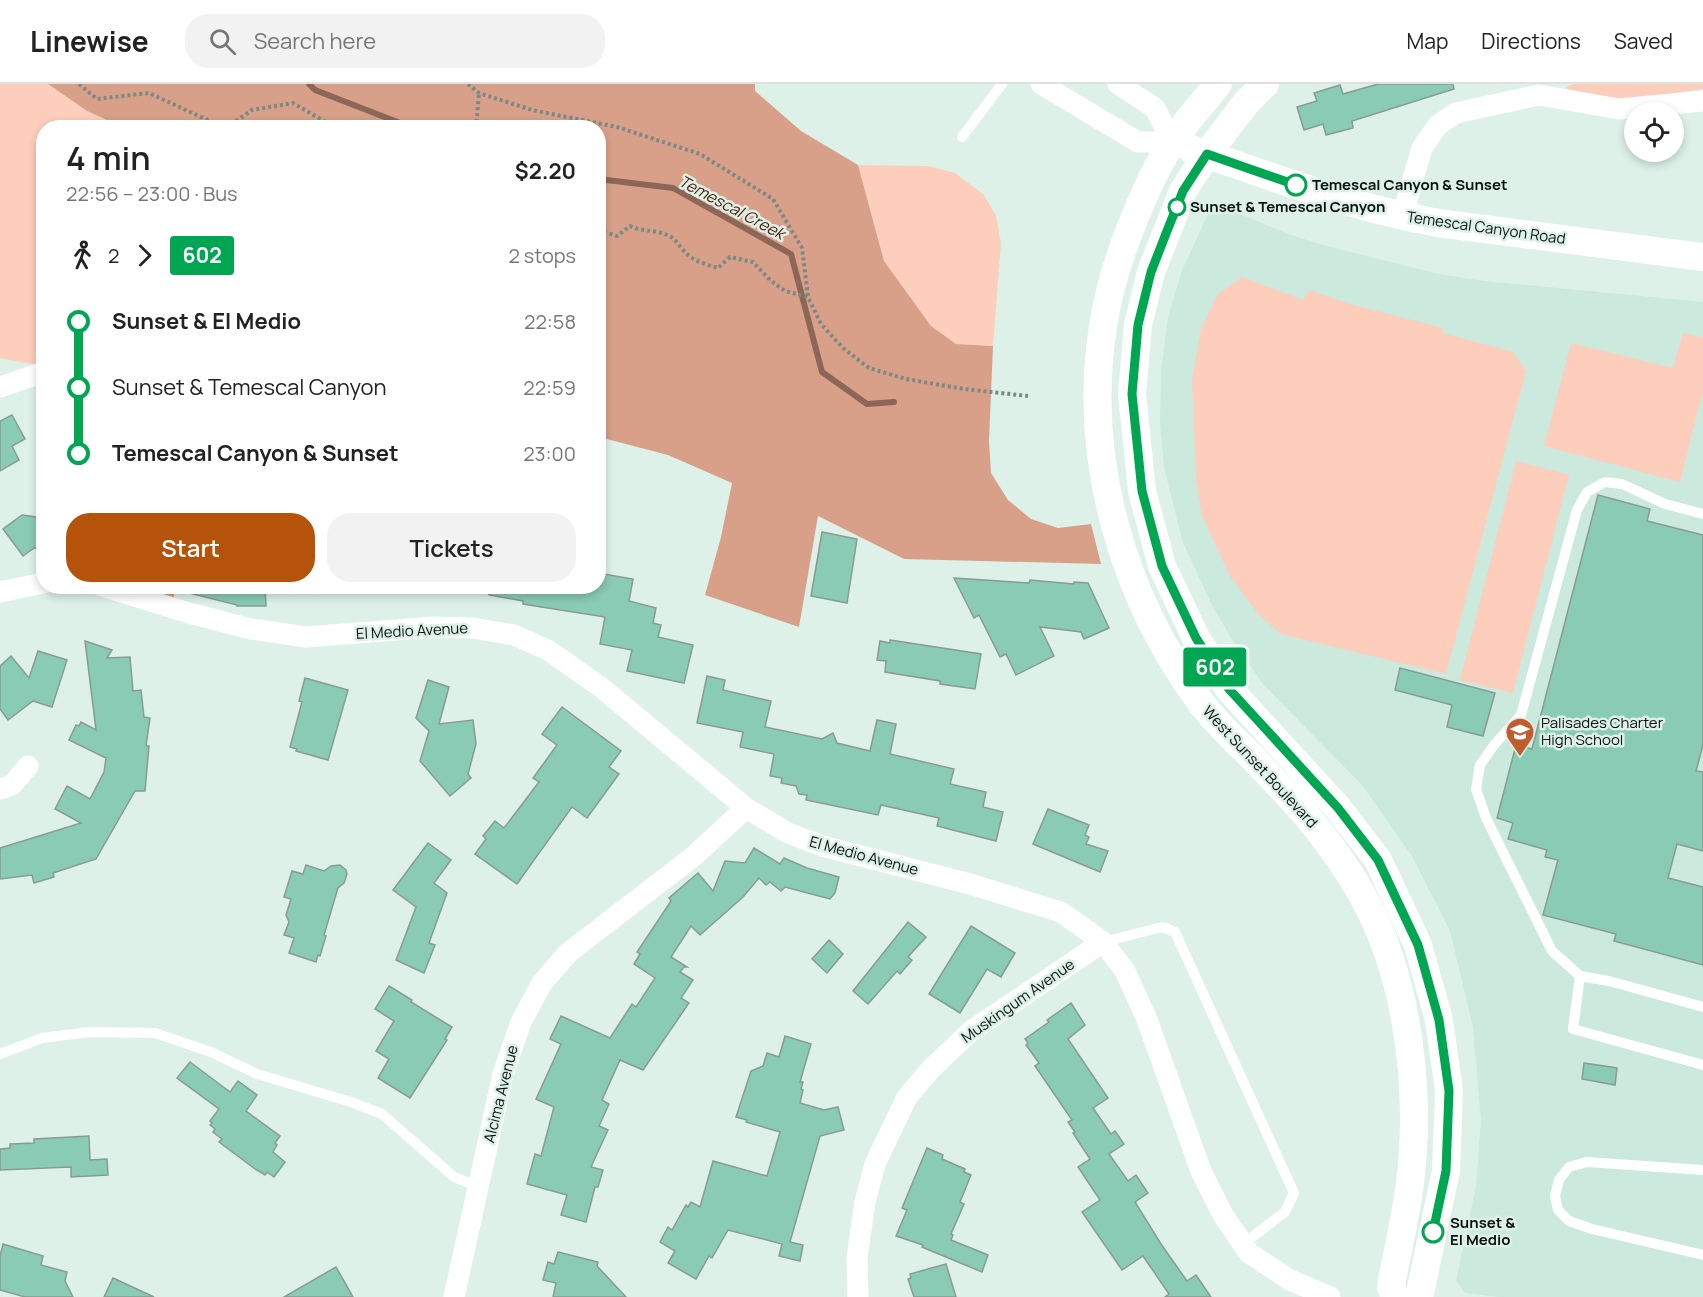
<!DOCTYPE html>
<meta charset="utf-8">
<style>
body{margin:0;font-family:Manrope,sans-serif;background:#f2f2f2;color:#222;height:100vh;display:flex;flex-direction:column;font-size:22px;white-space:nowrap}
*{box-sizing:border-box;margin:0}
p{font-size:20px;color:#767676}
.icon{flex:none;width:33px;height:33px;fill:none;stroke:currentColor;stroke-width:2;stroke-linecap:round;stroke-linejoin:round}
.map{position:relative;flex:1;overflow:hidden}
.details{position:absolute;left:36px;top:36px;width:570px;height:474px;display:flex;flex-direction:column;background:#fff;border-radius:24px;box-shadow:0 3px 9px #0003}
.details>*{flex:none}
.badge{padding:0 12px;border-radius:4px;font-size:21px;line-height:39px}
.fabs{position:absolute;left:1624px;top:18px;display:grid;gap:12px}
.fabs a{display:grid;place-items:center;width:60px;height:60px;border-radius:50%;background:#fff;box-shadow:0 3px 9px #0003;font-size:30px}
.map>.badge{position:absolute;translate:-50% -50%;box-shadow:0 0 0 3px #fff}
.legs{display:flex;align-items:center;gap:9px;height:66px;padding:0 30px;font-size:20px}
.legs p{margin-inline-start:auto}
.overview{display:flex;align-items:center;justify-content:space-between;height:102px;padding:0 30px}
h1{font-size:33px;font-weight:600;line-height:45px}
.action{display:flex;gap:12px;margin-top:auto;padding:12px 30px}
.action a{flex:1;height:69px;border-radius:24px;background:#b45309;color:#fff;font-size:24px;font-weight:600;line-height:69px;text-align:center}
.action a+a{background:#f2f2f2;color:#222}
ul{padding:0 30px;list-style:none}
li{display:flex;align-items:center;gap:21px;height:66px;font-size:22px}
li i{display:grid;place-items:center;width:9px;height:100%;margin:0 8px;background:currentColor}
li i::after{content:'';width:15px;height:15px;margin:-8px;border:4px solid;border-radius:50%;background:#fff}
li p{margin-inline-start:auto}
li:first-child i{background:linear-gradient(#0000 50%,currentColor 0)}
li:last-child i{background:linear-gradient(currentColor 50%,#0000 0)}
header{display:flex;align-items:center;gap:36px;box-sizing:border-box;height:84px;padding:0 30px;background:#fff;border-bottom:2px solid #e0e0e0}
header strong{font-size:28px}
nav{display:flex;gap:33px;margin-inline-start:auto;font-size:21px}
.search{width:420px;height:54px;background:#f2f2f2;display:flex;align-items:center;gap:15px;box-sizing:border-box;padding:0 21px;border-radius:24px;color:#767676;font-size:22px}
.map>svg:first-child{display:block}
.built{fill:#cbe9dd}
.green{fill:#fdcebc}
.forest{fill:#d8a089}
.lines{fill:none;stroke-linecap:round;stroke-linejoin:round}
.stream{stroke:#8c6656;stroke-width:6}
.building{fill:#89cbb4;stroke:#889c94;stroke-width:1.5}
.path{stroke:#7b8984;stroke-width:4;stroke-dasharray:3 3;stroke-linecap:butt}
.service{stroke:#fff;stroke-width:10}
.minor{stroke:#fff;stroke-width:21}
.secondary{stroke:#fff;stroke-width:28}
.line-1-casing{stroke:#fff;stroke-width:14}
.line-1{stroke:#00a651;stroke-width:9}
.stop-1-dot{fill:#fff;stroke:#00a651;stroke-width:3}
.labels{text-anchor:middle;stroke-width:5;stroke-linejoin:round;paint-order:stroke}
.stop-label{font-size:15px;font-weight:bold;fill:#0a110f;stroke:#ddf1e9;text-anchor:start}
.street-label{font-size:15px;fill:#0a110f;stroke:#ddf1e9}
.poi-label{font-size:15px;fill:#0a110f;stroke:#ddf1e9;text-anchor:start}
.water-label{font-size:16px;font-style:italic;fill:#511d05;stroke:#ddf1e9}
</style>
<header>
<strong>Linewise</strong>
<div class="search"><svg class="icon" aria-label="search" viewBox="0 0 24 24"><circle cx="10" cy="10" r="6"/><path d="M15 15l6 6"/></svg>Search here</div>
<nav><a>Map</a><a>Directions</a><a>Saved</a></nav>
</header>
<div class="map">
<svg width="1703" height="1213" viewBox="0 0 1703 1213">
<rect width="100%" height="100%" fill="#ddf1e9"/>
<!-- built -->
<polygon class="built" points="1216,125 1228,125 1291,151 1330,163 1438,190 1484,197 1703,218 1703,1213 1499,1213 1465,1209 1456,1197 1476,1102 1481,1037 1473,943 1450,847 1412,772 1362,701 1262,599 1231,554 1212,521 1183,459 1164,383 1160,339 1161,287 1168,234 1181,189 1207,132"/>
<!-- green -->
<g class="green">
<polygon points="0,0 48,0 87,27 122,43 44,44 43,282 0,274"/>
<polygon points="1573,0 1703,0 1703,5 1634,15 1593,15 1565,4"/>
<polygon points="858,81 928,82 955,89 983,110 996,131 1001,159 993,262 956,260 931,242 884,177"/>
<polygon points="1242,193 1303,216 1309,206 1350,220 1443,244 1443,249 1513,268 1526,287 1446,590 1281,550 1260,532 1231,494 1202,432 1196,395 1192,296 1201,245 1217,211"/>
<polygon points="1683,249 1703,254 1703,307 1680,398 1544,362 1571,259 1673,284"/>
<polygon points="1516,377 1569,391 1513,609 1460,596"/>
</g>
<!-- forest -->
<g class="forest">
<polygon points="48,0 755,0 755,7 801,47 858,81 884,177 931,242 956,260 993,262 989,357 991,389 1008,416 1031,435 1058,444 1091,440 1101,480 904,475 818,432 799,543 705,511 721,453 732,399 668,371 599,353 598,44 122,43 87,27"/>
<polygon points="105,502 176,503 171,524"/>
</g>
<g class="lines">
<!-- stream -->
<g class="stream">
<polyline points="309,0 315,6 413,44"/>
<polyline points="598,95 673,104 791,170 822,288 867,320 894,318"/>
</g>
</g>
<!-- building -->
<g class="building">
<polygon points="1378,0 1453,0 1454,5 1352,37 1353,44 1326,51 1323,40 1304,46 1297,23 1317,17 1314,9 1340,1 1343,10"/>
<polygon points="12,331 25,355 12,362 19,376 0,387 0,337"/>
<polygon points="1598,411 1650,425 1647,437 1703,451 1703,661 1696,687 1703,688 1703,767 1677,760 1668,794 1703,803 1703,881 1614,857 1616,850 1543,831 1558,776 1545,773 1547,766 1508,755 1513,739 1497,734 1516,661 1532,665"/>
<polygon points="22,431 44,434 44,466 34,464 23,472 3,445"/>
<polygon points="822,448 857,455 847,519 811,512"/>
<polygon points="598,489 633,495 629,517 656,524 653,539 661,541 658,553 693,561 684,599 627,587 632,566 600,560 605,533 523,520 523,517 489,511 490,502 598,502"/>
<polygon points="954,494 1029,499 1030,496 1074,500 1074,498 1088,499 1109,544 1084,555 1081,548 1040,543 1054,572 1016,591 1006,570 1000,573 979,531 974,534"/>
<polygon points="189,502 265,502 266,522 237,522 237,521 189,509"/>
<polygon points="890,556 981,570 975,605 940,600 940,597 885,588 886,577 877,576 880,557 890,559"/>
<polygon points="85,557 112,566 107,574 130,573 133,607 141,606 144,633 150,634 146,662 149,662 145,707 135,707 96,775 53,789 54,793 34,799 32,791 0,795 0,764 81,739 55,725 67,702 90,715 104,688 106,674 69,656 76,641 79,642 81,638 96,646"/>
<polygon points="38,567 67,576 52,623 33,617 8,636 0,625 0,582 11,572 29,594"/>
<polygon points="1400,584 1495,609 1483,652 1447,643 1452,621 1395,606"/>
<polygon points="707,592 725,596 723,606 771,617 765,643 822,655 833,649 837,659 870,667 877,636 896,640 890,670 954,685 950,700 986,708 983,723 1003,728 996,757 937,742 939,734 881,721 878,731 806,716 807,711 799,710 796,702 781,699 782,694 770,692 774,670 740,663 743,648 697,639"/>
<polygon points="305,594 348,606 328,676 296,667 297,665 290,663 302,618 299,617"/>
<polygon points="428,596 449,603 439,640 473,636 476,660 468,690 471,694 450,712 420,677 429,647 416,634"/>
<polygon points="562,623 621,667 609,683 619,690 587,734 572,723 517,800 475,770 486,755 483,752 495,737 504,744 539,698 533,694 557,661 542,650"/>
<polygon points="1048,725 1089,741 1085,751 1089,753 1086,760 1108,767 1100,788 1033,760"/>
<polygon points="428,759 451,776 434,799 447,809 429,859 435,861 424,889 396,876 416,823 393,806"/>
<polygon points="754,764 780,780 784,774 807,784 839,793 835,809 830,815 785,803 781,807 770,798 766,801 759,794 743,813 700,851 691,842 671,873 687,883 684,883 680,888 693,896 681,914 689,919 643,986 620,976 602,1016 609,1020 599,1042 608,1046 591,1083 603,1086 598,1103 595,1103 586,1138 561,1131 567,1111 527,1100 535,1070 541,1072 554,1023 536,1015 561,960 550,955 561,932 610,954 632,920 636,923 655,894 634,880 640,870 637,868 671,817 669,814 698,789 713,807 725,777 745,779"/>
<polygon points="306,781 324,787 331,782 340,781 346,786 347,790 344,799 338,804 324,851 326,852 320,872 318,871 316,878 289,869 294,854 284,851 289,838 286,831 291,815 284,813 292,787 303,790"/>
<polygon points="908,838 926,853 908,873 912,876 900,890 897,887 868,920 853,907"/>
<polygon points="971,842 1015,869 1001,893 987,885 960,929 929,910"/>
<polygon points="829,856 843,870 827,889 812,875"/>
<polygon points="389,902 412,916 411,918 452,943 445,955 447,956 410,1014 378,994 389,975 376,967 394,937 375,925"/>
<polygon points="1071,919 1085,941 1068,955 1108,1014 1093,1024 1111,1050 1115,1047 1124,1060 1109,1070 1128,1097 1136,1091 1148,1109 1135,1118 1161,1160 1187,1197 1196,1191 1211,1213 1165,1213 1169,1210 1143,1172 1122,1186 1082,1128 1100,1116 1078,1083 1090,1075 1073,1049 1075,1048 1068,1038 1072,1036 1035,982 1039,979 1026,961 1028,959 1025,955 1049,938 1047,936"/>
<polygon points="785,952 811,960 800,998 803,998 801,1005 803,1006 800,1019 824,1026 838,1023 844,1046 820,1052 790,1158 803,1161 800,1177 779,1172 782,1160 728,1146 712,1174 709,1172 696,1195 668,1179 675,1167 660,1158 668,1143 672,1146 686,1121 688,1123 691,1118 700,1123 713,1077 767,1092 780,1048 746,1038 747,1036 736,1033 751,987 763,982 767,969 779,973"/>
<polygon points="190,978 230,1008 238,997 257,1011 246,1027 280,1052 275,1059 277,1061 273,1068 285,1078 274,1093 267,1088 265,1091 255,1085 219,1058 222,1055 213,1048 215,1045 210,1041 212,1039 210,1037 219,1025 177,994"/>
<polygon points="1584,979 1617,984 1615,1001 1582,995"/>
<polygon points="89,1052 90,1076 107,1075 108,1091 71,1093 71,1083 0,1086 0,1065 10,1064 10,1060 34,1059 34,1055"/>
<polygon points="927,1064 943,1071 942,1075 965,1085 964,1088 971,1091 960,1118 964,1120 951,1150 953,1151 951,1156 988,1171 982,1188 922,1163 923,1161 896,1152 907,1126 902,1124"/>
<polygon points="3,1160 43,1172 41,1181 67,1188 65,1197 73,1213 25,1213 0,1206 0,1172"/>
<polygon points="558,1168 598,1178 597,1182 626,1213 553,1213 556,1199 543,1196 548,1178 554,1180"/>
<polygon points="946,1180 956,1213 914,1213 908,1195 911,1194 910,1190"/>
<polygon points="336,1183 353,1213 284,1213"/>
<polygon points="113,1194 154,1213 104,1213"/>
</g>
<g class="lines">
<!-- path -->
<g class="path">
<polyline points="79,0 97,15 149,9 225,44"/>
<polyline points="468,0 479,9 532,26 617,43 700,70 773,115 802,164 808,212"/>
<polyline points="226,44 252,26 293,19 336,44"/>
<polyline points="476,44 479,9"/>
<path d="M598,146L617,152L630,142C643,148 658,146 667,151C677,155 680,164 688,171C696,178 708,181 718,184L730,173L753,178L770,196L785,207L808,213L821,240L843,264L869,284L906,295L964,305L1028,312"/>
</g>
<!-- service -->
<g class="service">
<polyline points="962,53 1002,0"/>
<polyline points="1103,858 1162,843 1175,848 1294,1109 1285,1128 1243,1160"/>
<polyline points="1580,892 1552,867 1486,734 1476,705 1480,681 1494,661 1521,631 1577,426 1587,408 1605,398 1622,400 1665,420 1703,430"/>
<polyline points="1703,923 1609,897 1580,892 1573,945 1703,981"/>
<polyline points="0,970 42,954 90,948 155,949 211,968 257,990 351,1018 382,1030 454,1093 479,1103"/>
<polyline points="1703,1086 1587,1078 1569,1083 1559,1096 1555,1112 1558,1126 1569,1137 1592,1145 1703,1171"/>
</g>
<!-- minor -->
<g class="minor">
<polyline points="1041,0 1138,58 1172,58 1155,24 1118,0"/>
<polyline points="1402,133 1422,64 1438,41 1456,29 1539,11 1619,25 1703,17"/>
<polyline points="0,303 44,288"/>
<polyline points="102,502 189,529 251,545 306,553 434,543 473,544 514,551 548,566 602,604 746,724 788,749 822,762 970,800 1061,828 1103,858 1125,887 1146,933 1201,1087 1223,1131 1249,1169 1290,1196 1330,1213"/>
<polyline points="0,508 44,499"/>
<polyline points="0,705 12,701 28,682"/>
<polyline points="454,1213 503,990 521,938 542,899 568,869 694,772 746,724"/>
<polyline points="858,1213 857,1174 865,1118 875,1080 907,1013 932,984 971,947 1103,858"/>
</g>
<!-- secondary -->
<g class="secondary">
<path d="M1218,0C1203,19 1186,37 1173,57C1157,81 1145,109 1134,135C1120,170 1108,206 1103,243C1082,375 1123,514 1202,620C1216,639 1235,656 1252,673C1274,697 1300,721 1319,747C1345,780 1368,816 1383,855C1411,927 1420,1022 1410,1098C1406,1133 1397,1168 1391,1203L1395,1213"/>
<polyline points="1265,0 1246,19 1207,70 1183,107 1151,188 1138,241 1132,310 1142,407 1162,482 1196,554 1229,605 1338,724 1378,776 1418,861 1439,936 1449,1007 1446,1087 1420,1209 1417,1213"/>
<path d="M1191,65C1273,93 1353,124 1438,139L1703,173"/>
</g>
</g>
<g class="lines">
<!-- line-1 casing -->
<g class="line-1-casing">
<polyline id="line-1" points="1296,101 1207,70 1183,107 1167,147 1151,188 1138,241 1132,310 1142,407 1162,482 1196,554 1229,605 1338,724 1378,776 1418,861 1439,936 1449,1007 1446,1087 1433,1148"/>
</g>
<!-- line-1 -->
<use href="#line-1" class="line-1"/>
</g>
<!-- icons -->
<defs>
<g id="school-pin" transform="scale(1.5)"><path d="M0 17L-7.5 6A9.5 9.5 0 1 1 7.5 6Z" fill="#c25b2e" stroke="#ddf1e9"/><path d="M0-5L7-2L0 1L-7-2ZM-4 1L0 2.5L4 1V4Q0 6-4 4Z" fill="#fff"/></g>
</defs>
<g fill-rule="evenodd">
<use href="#school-pin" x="1520" y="648"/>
</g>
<!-- markers -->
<g class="stop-1-dot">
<circle cx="1296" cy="101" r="10"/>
<circle cx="1177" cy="123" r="8"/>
<circle cx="1433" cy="1148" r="10"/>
</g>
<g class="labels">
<!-- stop labels -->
<g class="stop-label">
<text x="1312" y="106">Temescal Canyon &amp; Sunset</text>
<text x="1190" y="128">Sunset &amp; Temescal Canyon</text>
<text x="1450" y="1144">Sunset &amp;<tspan x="1450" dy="17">El Medio</tspan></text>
</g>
<!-- street labels -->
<g class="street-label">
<text transform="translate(1486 144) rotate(8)" y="5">Temescal Canyon Road</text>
<text transform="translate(412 547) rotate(-3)" y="5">El Medio Avenue</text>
<text transform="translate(1260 683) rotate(47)" y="5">West Sunset Boulevard</text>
<text transform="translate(864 772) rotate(15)" y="5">El Medio Avenue</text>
<text transform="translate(1018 917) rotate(-35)" y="5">Muskingum Avenue</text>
<text transform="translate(501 1010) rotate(-76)" y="5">Alcima Avenue</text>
</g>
<!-- poi labels -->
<g class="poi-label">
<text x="1541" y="644">Palisades Charter<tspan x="1541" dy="17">High School</tspan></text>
</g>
<!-- water labels -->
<g class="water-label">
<text transform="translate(732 123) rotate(28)" y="6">Temescal Creek</text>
</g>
</g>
</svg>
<div class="fabs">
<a><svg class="icon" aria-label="locate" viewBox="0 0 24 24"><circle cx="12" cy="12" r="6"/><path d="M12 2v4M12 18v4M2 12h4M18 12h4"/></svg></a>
</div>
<b class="badge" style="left:1215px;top:583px;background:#00a651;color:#fff">602</b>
<section class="details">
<div class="overview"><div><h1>4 min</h1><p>22:56 – 23:00 · Bus</p></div><b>$2.20</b></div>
<div class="legs"><svg class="icon" aria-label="walk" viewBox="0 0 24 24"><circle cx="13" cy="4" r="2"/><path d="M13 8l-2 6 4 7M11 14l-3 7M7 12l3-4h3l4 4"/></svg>2<svg class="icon" aria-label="forward" viewBox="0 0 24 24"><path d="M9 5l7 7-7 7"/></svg><b class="badge" style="background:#00a651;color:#fff">602</b><p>2 stops</p></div>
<ul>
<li><i style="color:#00a651"></i><b>Sunset &amp; El Medio</b><p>22:58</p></li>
<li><i style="color:#00a651"></i><span>Sunset &amp; Temescal Canyon</span><p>22:59</p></li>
<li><i style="color:#00a651"></i><b>Temescal Canyon &amp; Sunset</b><p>23:00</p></li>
</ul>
<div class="action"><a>Start</a><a>Tickets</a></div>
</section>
</div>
